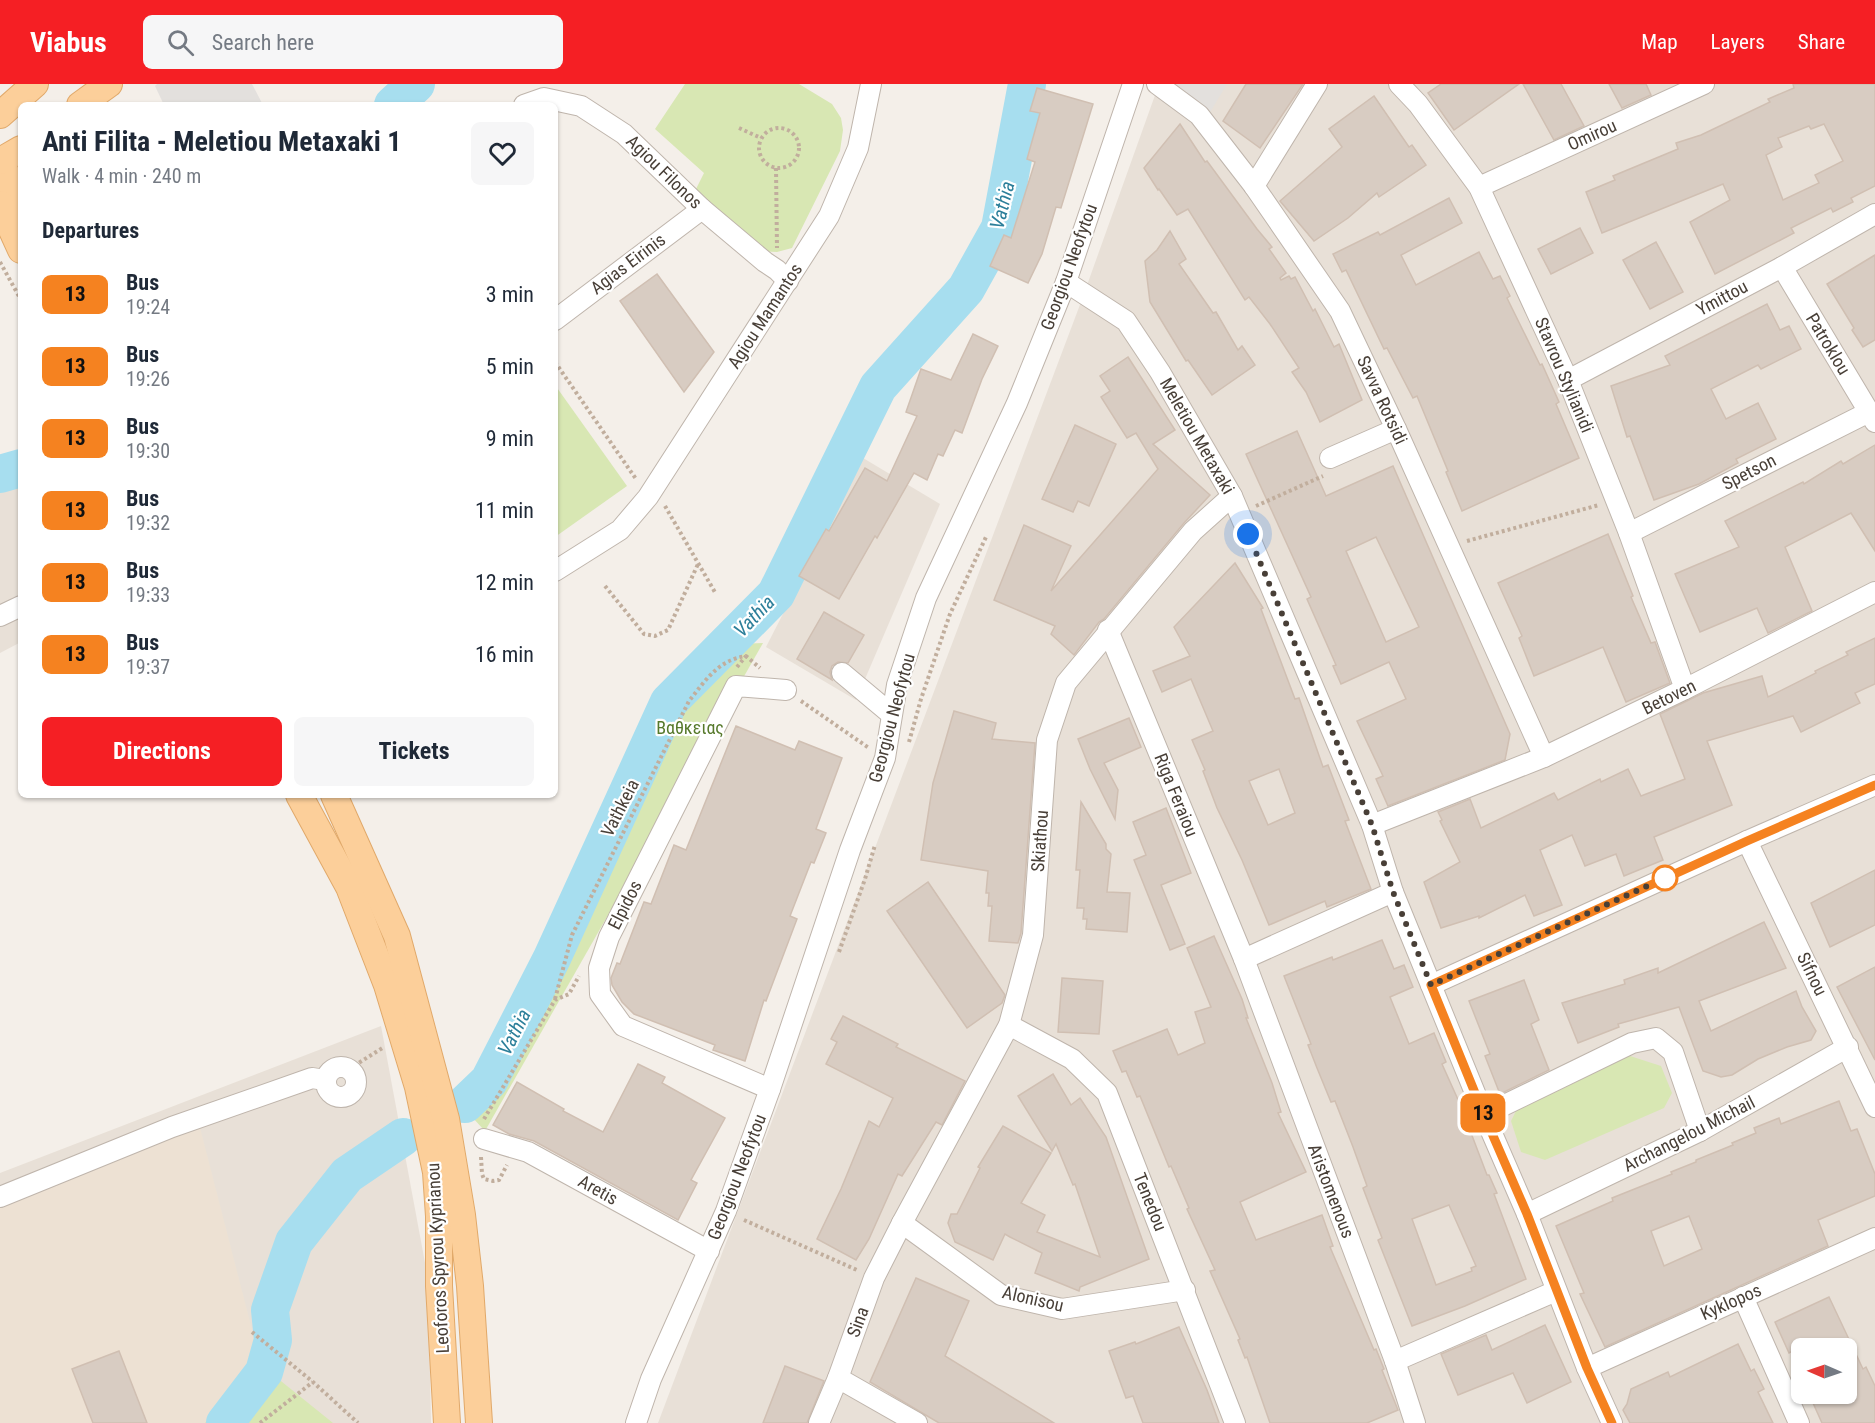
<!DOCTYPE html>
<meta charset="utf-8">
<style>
body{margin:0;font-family:"Roboto Condensed",sans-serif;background:#f6f6f7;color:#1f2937;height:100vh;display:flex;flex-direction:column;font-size:22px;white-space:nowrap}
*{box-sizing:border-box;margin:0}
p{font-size:20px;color:#747a83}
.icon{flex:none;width:33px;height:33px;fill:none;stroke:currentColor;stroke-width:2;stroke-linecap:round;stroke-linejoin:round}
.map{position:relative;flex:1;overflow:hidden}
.details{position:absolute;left:18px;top:18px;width:540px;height:696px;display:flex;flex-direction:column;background:#fff;border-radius:9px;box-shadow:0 2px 4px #0004}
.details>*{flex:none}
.badge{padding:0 12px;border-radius:9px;font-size:21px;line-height:39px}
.needle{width:39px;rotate:272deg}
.fabs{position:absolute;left:1791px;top:1254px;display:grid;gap:12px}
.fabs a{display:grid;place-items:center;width:66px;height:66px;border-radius:9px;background:#fff;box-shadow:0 2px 4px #0004;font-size:30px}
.you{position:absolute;width:30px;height:30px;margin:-15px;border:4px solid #fff;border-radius:50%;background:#1a73e8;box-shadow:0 0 0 9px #1a73e833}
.map>.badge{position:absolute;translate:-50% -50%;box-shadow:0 0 0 3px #fff}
h2{padding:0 24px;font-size:22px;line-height:54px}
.round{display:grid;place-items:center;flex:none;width:63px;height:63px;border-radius:9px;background:#f6f6f7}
.summary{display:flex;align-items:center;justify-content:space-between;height:102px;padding:0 24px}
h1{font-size:28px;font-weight:700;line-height:45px}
.cta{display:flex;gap:12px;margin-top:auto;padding:12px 24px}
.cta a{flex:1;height:69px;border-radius:9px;background:#f51f24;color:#fff;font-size:24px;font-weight:700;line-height:69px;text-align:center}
.cta a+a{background:#f6f6f7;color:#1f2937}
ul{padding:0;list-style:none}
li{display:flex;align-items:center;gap:18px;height:72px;padding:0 24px}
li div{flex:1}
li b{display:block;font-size:22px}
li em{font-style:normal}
li .badge{min-width:66px;font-weight:700;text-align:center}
header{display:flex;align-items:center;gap:36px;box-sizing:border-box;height:84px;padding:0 30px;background:#f51f24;color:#fff}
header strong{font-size:28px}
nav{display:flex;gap:33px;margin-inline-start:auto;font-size:21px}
.search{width:420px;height:54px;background:#f6f6f7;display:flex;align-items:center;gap:15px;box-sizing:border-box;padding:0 21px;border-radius:9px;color:#747a83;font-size:22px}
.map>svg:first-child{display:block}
.residential{fill:#e8e0d7;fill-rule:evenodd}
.education{fill:#ede1d3}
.green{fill:#d8e7b3}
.parking{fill:#e3e0dd}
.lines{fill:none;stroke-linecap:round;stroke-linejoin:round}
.river{stroke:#a7deef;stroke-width:38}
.building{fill:#d8ccc2;stroke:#d0bfb2;stroke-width:1.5;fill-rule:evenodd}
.minor-casing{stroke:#bfb5ac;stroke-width:22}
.major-casing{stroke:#e1a96a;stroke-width:28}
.path{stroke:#c1ae9d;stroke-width:4;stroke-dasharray:3 3;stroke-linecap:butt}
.minor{stroke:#fff;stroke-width:20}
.major{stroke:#fccf9a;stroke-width:26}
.line-casing{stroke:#fff;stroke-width:14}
.line{stroke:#f58220;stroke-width:9}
.walk{stroke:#483f37;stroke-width:6;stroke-dasharray:0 10.8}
.stop-dot{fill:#fff;stroke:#f58220;stroke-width:3}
.labels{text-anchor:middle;stroke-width:4.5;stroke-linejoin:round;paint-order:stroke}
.street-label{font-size:18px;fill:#483f37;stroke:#fff}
.park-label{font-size:18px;fill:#56792b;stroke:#fff}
.water-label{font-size:20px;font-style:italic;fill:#2d7f9a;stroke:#fff}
</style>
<header>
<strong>Viabus</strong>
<div class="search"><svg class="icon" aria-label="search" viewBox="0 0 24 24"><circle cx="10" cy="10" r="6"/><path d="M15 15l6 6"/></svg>Search here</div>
<nav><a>Map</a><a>Layers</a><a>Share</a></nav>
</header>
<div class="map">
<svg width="1875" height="1339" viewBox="0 0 1875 1339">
<rect width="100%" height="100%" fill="#f4efe9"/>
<!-- residential -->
<g class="residential">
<path d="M1159,0H1875V1339H658L1081,218ZM1802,1264H1846V1310H1802Z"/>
<polygon points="863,374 940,420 856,616 766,563"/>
<polygon points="21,382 21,558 0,569 0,386"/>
<polygon points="381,942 428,1195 431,1339 0,1339 0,1089"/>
</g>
<!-- education -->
<polygon class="education" points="199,1040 261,1281 205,1339 0,1339 0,1124"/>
<!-- green -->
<g class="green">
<polygon points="685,0 799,0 832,20 841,34 843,46 840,67 792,164 777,168 757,167 696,105 704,89 655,45"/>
<polygon points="555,301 627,402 555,453"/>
<polygon points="763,559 485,1047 471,1032 676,626 738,560"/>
<polygon points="1627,971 1661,982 1672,1009 1664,1024 1545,1076 1521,1068 1511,1037 1521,1017"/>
<polygon points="261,1281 333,1339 205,1339"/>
</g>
<!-- parking -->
<g class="parking">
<polygon points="157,0 252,0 263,21 164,21 155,2"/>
<polygon points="1167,0 1227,0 1209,30"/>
</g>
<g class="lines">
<!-- river -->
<g class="river">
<polyline points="393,21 416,0"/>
<polyline points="0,390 21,384"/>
<polyline points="465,1020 489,997 552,874 669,618 776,510 878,303 966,205 1000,144 1027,0"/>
<polyline points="225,1339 264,1288 273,1256 270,1226 294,1158 347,1091 403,1053"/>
</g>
</g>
<!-- building -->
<g class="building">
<polygon points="1246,0 1303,0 1260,64 1223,37"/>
<polygon points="1441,0 1519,0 1454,46 1428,9"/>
<polygon points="1523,0 1561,0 1584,42 1554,56"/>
<polygon points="1609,0 1646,0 1651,11 1622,24"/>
<path d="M1793,0H1875V102L1851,114L1853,118L1833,128L1831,124L1791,144L1794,149L1715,190L1690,138L1730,116L1723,100L1602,149L1586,108L1615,96L1613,92L1678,65L1676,59L1701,51L1770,18L1768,15L1794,4ZM1824,40L1843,77L1815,91L1819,99L1783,116L1766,71L1782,63L1778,54L1809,42L1811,45Z"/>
<polygon points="1037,4 1093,20 1061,124 1056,123 1042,170 1028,199 990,182 1004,151 1011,154 1035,78 1027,75 1040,29 1030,27"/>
<polygon points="1374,12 1409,63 1412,61 1426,81 1379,113 1377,109 1348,134 1314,157 1280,117 1342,63 1329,45"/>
<polygon points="1180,40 1205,78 1207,77 1257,145 1272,163 1269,165 1286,189 1280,194 1281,196 1289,192 1291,195 1295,193 1313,227 1315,225 1334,263 1339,260 1362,316 1320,338 1306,308 1292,288 1299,284 1270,240 1249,213 1245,216 1188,125 1177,131 1159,105 1158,106 1144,84"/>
<polygon points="1449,114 1462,139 1401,171 1416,201 1479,168 1493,195 1500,192 1510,212 1507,214 1540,281 1542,280 1559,318 1556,320 1579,374 1462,427 1446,388 1448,387 1417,312 1413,314 1387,264 1384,265 1346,186 1342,188 1333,170 1378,148 1380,151"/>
<polygon points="1580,144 1593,169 1551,190 1538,165"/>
<polygon points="1170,147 1186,175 1179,180 1213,229 1216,228 1238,266 1242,262 1255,281 1212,311 1188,276 1186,277 1150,218 1145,177 1157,166"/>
<polygon points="1656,158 1683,208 1650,225 1623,176"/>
<polygon points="1875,171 1875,256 1863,263 1852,246 1854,244 1827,200"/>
<polygon points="657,190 714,268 684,308 620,217"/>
<polygon points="1767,220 1780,246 1789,242 1801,265 1761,285 1758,281 1711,305 1726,335 1758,319 1776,355 1736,375 1738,379 1699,400 1654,416 1630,352 1627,353 1611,302 1670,281 1665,272"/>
<polygon points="973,250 998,262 982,295 962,349 955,346 943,372 938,370 927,396 914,389 877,454 875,452 839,515 799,492 826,445 829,447 865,384 887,397 917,332 906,328 921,285 951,296"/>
<polygon points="1128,273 1175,346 1153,360 1210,411 1184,439 1104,535 1099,538 1074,571 1051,550 1055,542 994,516 1024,441 1071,462 1051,507 1158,385 1136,349 1127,354 1101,313 1110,307 1100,292"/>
<polygon points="1075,341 1116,360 1089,422 1078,417 1073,428 1042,415"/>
<path d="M1297,347L1326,412L1393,382L1510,650L1505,676L1388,722L1376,695L1383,692L1357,637L1406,615L1389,578L1341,600L1333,582L1336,581L1307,515L1311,513L1246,370ZM1376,453L1419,543L1386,558L1346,467Z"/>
<polygon points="1875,361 1875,467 1851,429 1785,463 1812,527 1768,549 1757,524 1700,548 1675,490 1739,463 1725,437 1803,398 1804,400 1841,377 1843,380"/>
<polygon points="1608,450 1633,512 1631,513 1651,559 1655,558 1670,599 1626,618 1603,563 1534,592 1519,554 1522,552 1498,499"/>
<path d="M1235,479L1263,524L1261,525L1295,615L1299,614L1323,683L1328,681L1349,736L1345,737L1371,805L1327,823L1325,817L1269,841L1242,776L1217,724L1203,687L1205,686L1192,656L1213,647L1191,595L1162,608L1153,587L1190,572L1174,543ZM1279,685L1295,729L1268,741L1249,697Z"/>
<polygon points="824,528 864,551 848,579 838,578 832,582 830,588 832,596 797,575"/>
<polygon points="1875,554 1875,600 1855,609 1860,619 1801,648 1793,632 1707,657 1732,721 1654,753 1663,776 1624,792 1616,770 1585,782 1572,751 1540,766 1562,821 1534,832 1525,811 1479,834 1479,832 1441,844 1424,798 1460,778 1440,737 1442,736 1438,728 1470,715 1481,744 1554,709 1558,716 1600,695 1601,698 1628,685 1641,712 1685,695 1660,630 1703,609 1762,592 1768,613 1816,589 1815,587 1848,571 1846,568"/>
<polygon points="954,627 996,639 992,655 1035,659 1021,849 1018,859 989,857 992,822 988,822 989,809 986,809 988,787 921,776 933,699"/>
<polygon points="1129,634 1141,663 1104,679 1118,706 1115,735 1090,685 1078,655"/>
<polygon points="736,642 795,666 799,657 842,674 816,745 826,749 814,779 811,778 790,832 797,835 766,917 764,916 745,977 713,966 715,961 634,930 622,918 612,901 611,894 617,879 620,880 644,818 651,820 674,761 686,766"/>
<polygon points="1081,718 1106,760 1106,765 1111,770 1107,808 1130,809 1127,848 1086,845 1087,835 1083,835 1084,824 1077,824 1080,786 1076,786"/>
<polygon points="1166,724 1191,789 1161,801 1185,860 1170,866 1134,776 1146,771 1133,738"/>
<polygon points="1875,786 1875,841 1830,863 1811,819"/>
<polygon points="928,798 1005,911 1002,919 967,944 887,827"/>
<polygon points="1764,838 1786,884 1699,917 1711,947 1796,907 1802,923 1816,947 1811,956 1787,963 1758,975 1732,991 1721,993 1703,987 1679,923 1618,940 1619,943 1578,959 1562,919 1625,900 1624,896 1658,884 1658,889"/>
<polygon points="1214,852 1242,915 1248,934 1246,934 1272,999 1281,1028 1278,1029 1306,1088 1240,1118 1256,1156 1322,1131 1333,1162 1330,1163 1374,1266 1376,1265 1384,1285 1382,1286 1398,1326 1367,1339 1270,1339 1247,1273 1245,1274 1238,1256 1240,1255 1210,1187 1215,1186 1187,1125 1189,1124 1171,1082 1169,1083 1140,1012 1137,1013 1126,987 1122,988 1113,967 1167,945 1178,971 1205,959 1195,928 1211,923 1187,864"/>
<path d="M1382,856L1394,885L1404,881L1413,903L1390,913L1409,960L1434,949L1446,978L1442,980L1460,1020L1487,1091H1489L1497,1109L1494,1110L1526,1195L1465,1222L1412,1242L1378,1156L1382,1154L1363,1104L1367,1102L1353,1063L1335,1017L1331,1018L1317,984L1308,961L1311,960L1284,892L1332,873L1333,876ZM1449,1121L1476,1182L1471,1184L1472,1187L1436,1201L1412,1135Z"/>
<polygon points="1875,883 1875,976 1837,903"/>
<polygon points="1062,894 1103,897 1099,950 1058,948"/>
<polygon points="1524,896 1539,936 1531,940 1549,986 1500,1010 1485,972 1490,970 1469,917"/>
<polygon points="843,932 898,960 896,963 965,997 942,1041 936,1038 902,1092 898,1090 869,1155 856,1176 817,1155 841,1105 869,1037 879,1043 893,1014 826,980 837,958 831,955"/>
<polygon points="638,980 665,993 662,999 725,1034 691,1096 697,1099 678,1136 534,1057 509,1050 493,1041 517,998 564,1025 563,1027 603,1048"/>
<polygon points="1053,990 1071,1021 1080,1014 1106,1053 1149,1175 1080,1203 1079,1207 1035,1189 1042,1169 1010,1153 1005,1150 993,1176 955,1158 948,1139 951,1130 957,1130 980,1084 978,1083 1003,1042 1051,1069 1021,1119 1045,1131 1037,1148 1100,1173 1075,1100 1073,1101 1056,1060 1052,1067 1018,1012"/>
<path d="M1839,1017L1851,1047L1857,1045L1875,1090V1112L1818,1136L1828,1162L1605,1263L1580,1210L1584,1209L1556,1142L1613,1117L1612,1114L1672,1090L1671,1088L1696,1078V1076L1733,1061L1732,1059L1756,1049L1754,1044L1779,1034L1781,1040ZM1689,1132L1702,1165L1664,1182L1651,1147Z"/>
<polygon points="916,1194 969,1217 945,1272 1054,1339 939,1339 870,1298"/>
<polygon points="1829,1213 1863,1285 1866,1283 1875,1302 1875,1339 1822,1339 1809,1310 1846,1310 1846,1264 1798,1264 1789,1269 1775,1238"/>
<polygon points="1545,1241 1571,1298 1527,1319 1513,1289 1458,1311 1441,1270 1486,1251 1492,1266"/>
<polygon points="1179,1243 1207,1306 1219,1339 1143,1339 1133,1312 1126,1314 1109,1267 1135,1258 1136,1260"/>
<polygon points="1738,1260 1751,1287 1754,1285 1764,1305 1758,1308 1773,1339 1630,1339 1623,1326 1627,1320 1631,1305 1668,1288 1670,1293"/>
<polygon points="119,1267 147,1339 93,1339 72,1285"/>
<polygon points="785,1282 824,1297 807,1339 763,1339"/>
</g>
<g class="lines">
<!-- minor casing -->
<g class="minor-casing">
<g id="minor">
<polyline points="1157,0 1199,31 1254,102 1340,227 1396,345 1544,673"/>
<polyline points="1399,0 1418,20 1479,103 1568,296 1629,449 1685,605"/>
<polyline points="524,21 544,14 581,22 624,50 702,125 765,178 777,186 788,197"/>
<polyline points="1254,102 1317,0"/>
<polyline points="1479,103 1704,0"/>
<polyline points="1782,183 1875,338"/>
<polyline points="1066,198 1126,237 1160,288 1232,412 1372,741 1393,808 1484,1031 1527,1130 1587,1284 1612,1339"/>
<polyline points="555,236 702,125"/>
<polyline points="1568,296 1782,183 1875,130"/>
<polyline points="1330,374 1396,345"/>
<polyline points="1629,449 1869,328"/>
<polyline points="555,487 620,446 648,413 829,132 858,64 871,0"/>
<polyline points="0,532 21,522"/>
<polyline points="1108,546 1244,875 1395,1277 1415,1339"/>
<polyline points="842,589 891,630"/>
<polyline points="1372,741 1544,673 1685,605 1875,508"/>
<polyline points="1747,757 1875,1023"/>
<polyline points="1244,875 1393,808"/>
<polyline points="1431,901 1747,757 1875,701"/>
<polyline points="1009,941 1072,975 1107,1009 1235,1339"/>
<circle cx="341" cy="998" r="15"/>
<polyline points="770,1005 623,942 600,910 599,884 609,853 736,602 786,606"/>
<polyline points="1484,1031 1632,959 1656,954 1673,968 1700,1047"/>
<polyline points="484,1055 528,1068 709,1167"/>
<polyline points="0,1113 172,1043 312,994 325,996"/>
<polyline points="1527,1130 1700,1047 1848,963"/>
<polyline points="902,1139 1001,1211 1062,1225 1185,1206"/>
<polyline points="1743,1213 1799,1339"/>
<polyline points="1395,1277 1556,1207"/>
<polyline points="1587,1284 1875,1154"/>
<polyline points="838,1294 917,1339"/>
<polyline points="636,1339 651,1295 726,1127 770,1005 850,766 885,674 897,601 926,514 1017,319 1066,198 1133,0"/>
<polyline points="819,1339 838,1294 874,1194 902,1139 1009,941 1033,851 1047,656 1066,599 1193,447 1232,412"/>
</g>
</g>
<!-- major casing -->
<g class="major-casing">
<g id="major">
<polyline points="80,21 109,0"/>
<polyline points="0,31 35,0"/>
<polyline points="0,76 21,120"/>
<polyline points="0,77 21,65"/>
<polyline points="0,120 21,166"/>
<polyline points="299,711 349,803 387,901 418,1003 436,1088 439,1132 439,1202 447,1339"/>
<polyline points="334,711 397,852 446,1035 462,1131 470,1202 479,1339"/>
</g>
</g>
<!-- path -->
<g class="path">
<polyline points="739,44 761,54"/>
<circle cx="779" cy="64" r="20"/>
<polyline points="776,84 777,164"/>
<polyline points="0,178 21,216"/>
<polyline points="555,278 636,395"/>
<polyline points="665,422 716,510"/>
<polyline points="1256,422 1323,392"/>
<polyline points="1467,457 1599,421"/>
<polyline points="605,502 644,550 655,552 668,546 698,480"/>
<polyline points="737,583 746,572"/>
<polyline points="801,617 869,664"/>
<polyline points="909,658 921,615 950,530 986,453"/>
<polyline points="839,868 865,795 875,761"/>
<path d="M555,915L572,851L689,617C705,597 718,576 746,572L760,584"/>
<polyline points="349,985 384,963"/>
<polyline points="484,1035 555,916 569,910 579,892"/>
<polyline points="481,1073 482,1090 484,1095 493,1097 499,1096 507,1081"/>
<polyline points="744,1136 857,1186"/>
<polyline points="252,1248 313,1298 358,1339"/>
<polyline points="260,1339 313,1298"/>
</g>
<!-- minor -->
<use href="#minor" class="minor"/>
<!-- major -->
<use href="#major" class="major"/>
</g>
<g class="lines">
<!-- line casing -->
<g class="line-casing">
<polyline id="line" points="1612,1339 1587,1284 1527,1130 1484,1031 1431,901 1747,757 1875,701"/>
</g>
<!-- line -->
<use href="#line" class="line"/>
<!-- walk -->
<polyline class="walk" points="1248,450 1372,741 1393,808 1431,901 1665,794"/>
</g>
<!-- markers -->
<circle class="stop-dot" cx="1665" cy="794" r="12"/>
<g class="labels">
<!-- street labels -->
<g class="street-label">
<text transform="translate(1592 51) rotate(-24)" y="6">Omirou</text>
<text transform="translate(664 88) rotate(44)" y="6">Agiou Filonos</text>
<text transform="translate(628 180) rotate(-37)" y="6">Agias Eirinis</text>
<text transform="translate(1069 183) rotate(-70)" y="6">Georgiou Neofytou</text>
<text transform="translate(1722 214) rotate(-28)" y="6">Ymittou</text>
<text transform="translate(765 232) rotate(-57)" y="6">Agiou Mamantos</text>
<text transform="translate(1828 260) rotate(59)" y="6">Patroklou</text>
<text transform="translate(1564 291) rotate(67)" y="6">Stavrou Stylianidi</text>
<text transform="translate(1382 316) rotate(65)" y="6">Savva Rotsidi</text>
<text transform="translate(1197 352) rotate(60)" y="6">Meletiou Metaxaki</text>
<text transform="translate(1749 388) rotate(-27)" y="6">Spetson</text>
<text transform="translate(1669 613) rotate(-26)" y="6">Betoven</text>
<text transform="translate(892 634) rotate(-75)" y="6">Georgiou Neofytou</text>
<text transform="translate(1176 711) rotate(68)" y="6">Riga Feraiou</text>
<text transform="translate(620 724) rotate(-63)" y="6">Vathkeia</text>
<text transform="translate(1040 757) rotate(-86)" y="6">Skiathou</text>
<text transform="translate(625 821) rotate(-63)" y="6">Elpidos</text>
<text transform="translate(1812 890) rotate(64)" y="6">Sifnou</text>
<text transform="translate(1689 1050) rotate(-27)" y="6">Archangelou Michail</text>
<text transform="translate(737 1093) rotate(-69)" y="6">Georgiou Neofytou</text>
<text transform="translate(598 1106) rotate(29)" y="6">Aretis</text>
<text transform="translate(1331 1107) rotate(69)" y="6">Aristomenous</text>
<text transform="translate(1150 1118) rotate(68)" y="6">Tenedou</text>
<text transform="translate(438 1174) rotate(-93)" y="6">Leoforos Spyrou Kyprianou</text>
<text transform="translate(1033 1215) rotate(13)" y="6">Alonisou</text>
<text transform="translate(1731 1218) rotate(-24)" y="6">Kyklopos</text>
<text transform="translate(858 1238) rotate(-70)" y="6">Sina</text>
</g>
<!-- park labels -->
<g class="park-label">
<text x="690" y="650">Βαθκειας</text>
</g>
<!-- water labels -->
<g class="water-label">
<text transform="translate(1002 121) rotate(-76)" y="7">Vathia</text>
<text transform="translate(754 532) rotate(-46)" y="7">Vathia</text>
<text transform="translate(514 948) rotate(-63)" y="7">Vathia</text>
</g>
</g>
</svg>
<div class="fabs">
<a><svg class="needle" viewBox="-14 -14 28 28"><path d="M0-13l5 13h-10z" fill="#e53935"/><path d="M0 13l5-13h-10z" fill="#747a83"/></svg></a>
</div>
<div class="you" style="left:1248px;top:450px"></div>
<b class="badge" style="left:1483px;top:1029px;background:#f58220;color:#111">13</b>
<section class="details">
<div class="summary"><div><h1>Anti Filita - Meletiou Metaxaki 1</h1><p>Walk · 4 min · 240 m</p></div><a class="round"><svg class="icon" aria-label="heart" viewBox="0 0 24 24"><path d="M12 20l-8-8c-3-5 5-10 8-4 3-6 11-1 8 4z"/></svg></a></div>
<h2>Departures</h2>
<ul>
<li><span class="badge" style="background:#f58220;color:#111">13</span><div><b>Bus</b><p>19:24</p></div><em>3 min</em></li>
<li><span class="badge" style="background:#f58220;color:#111">13</span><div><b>Bus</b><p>19:26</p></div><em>5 min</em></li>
<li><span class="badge" style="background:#f58220;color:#111">13</span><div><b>Bus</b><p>19:30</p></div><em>9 min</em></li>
<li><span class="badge" style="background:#f58220;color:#111">13</span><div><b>Bus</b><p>19:32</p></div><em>11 min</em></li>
<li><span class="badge" style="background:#f58220;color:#111">13</span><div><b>Bus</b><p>19:33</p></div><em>12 min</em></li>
<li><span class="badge" style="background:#f58220;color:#111">13</span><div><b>Bus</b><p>19:37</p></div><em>16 min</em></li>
</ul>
<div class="cta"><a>Directions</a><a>Tickets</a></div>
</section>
</div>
